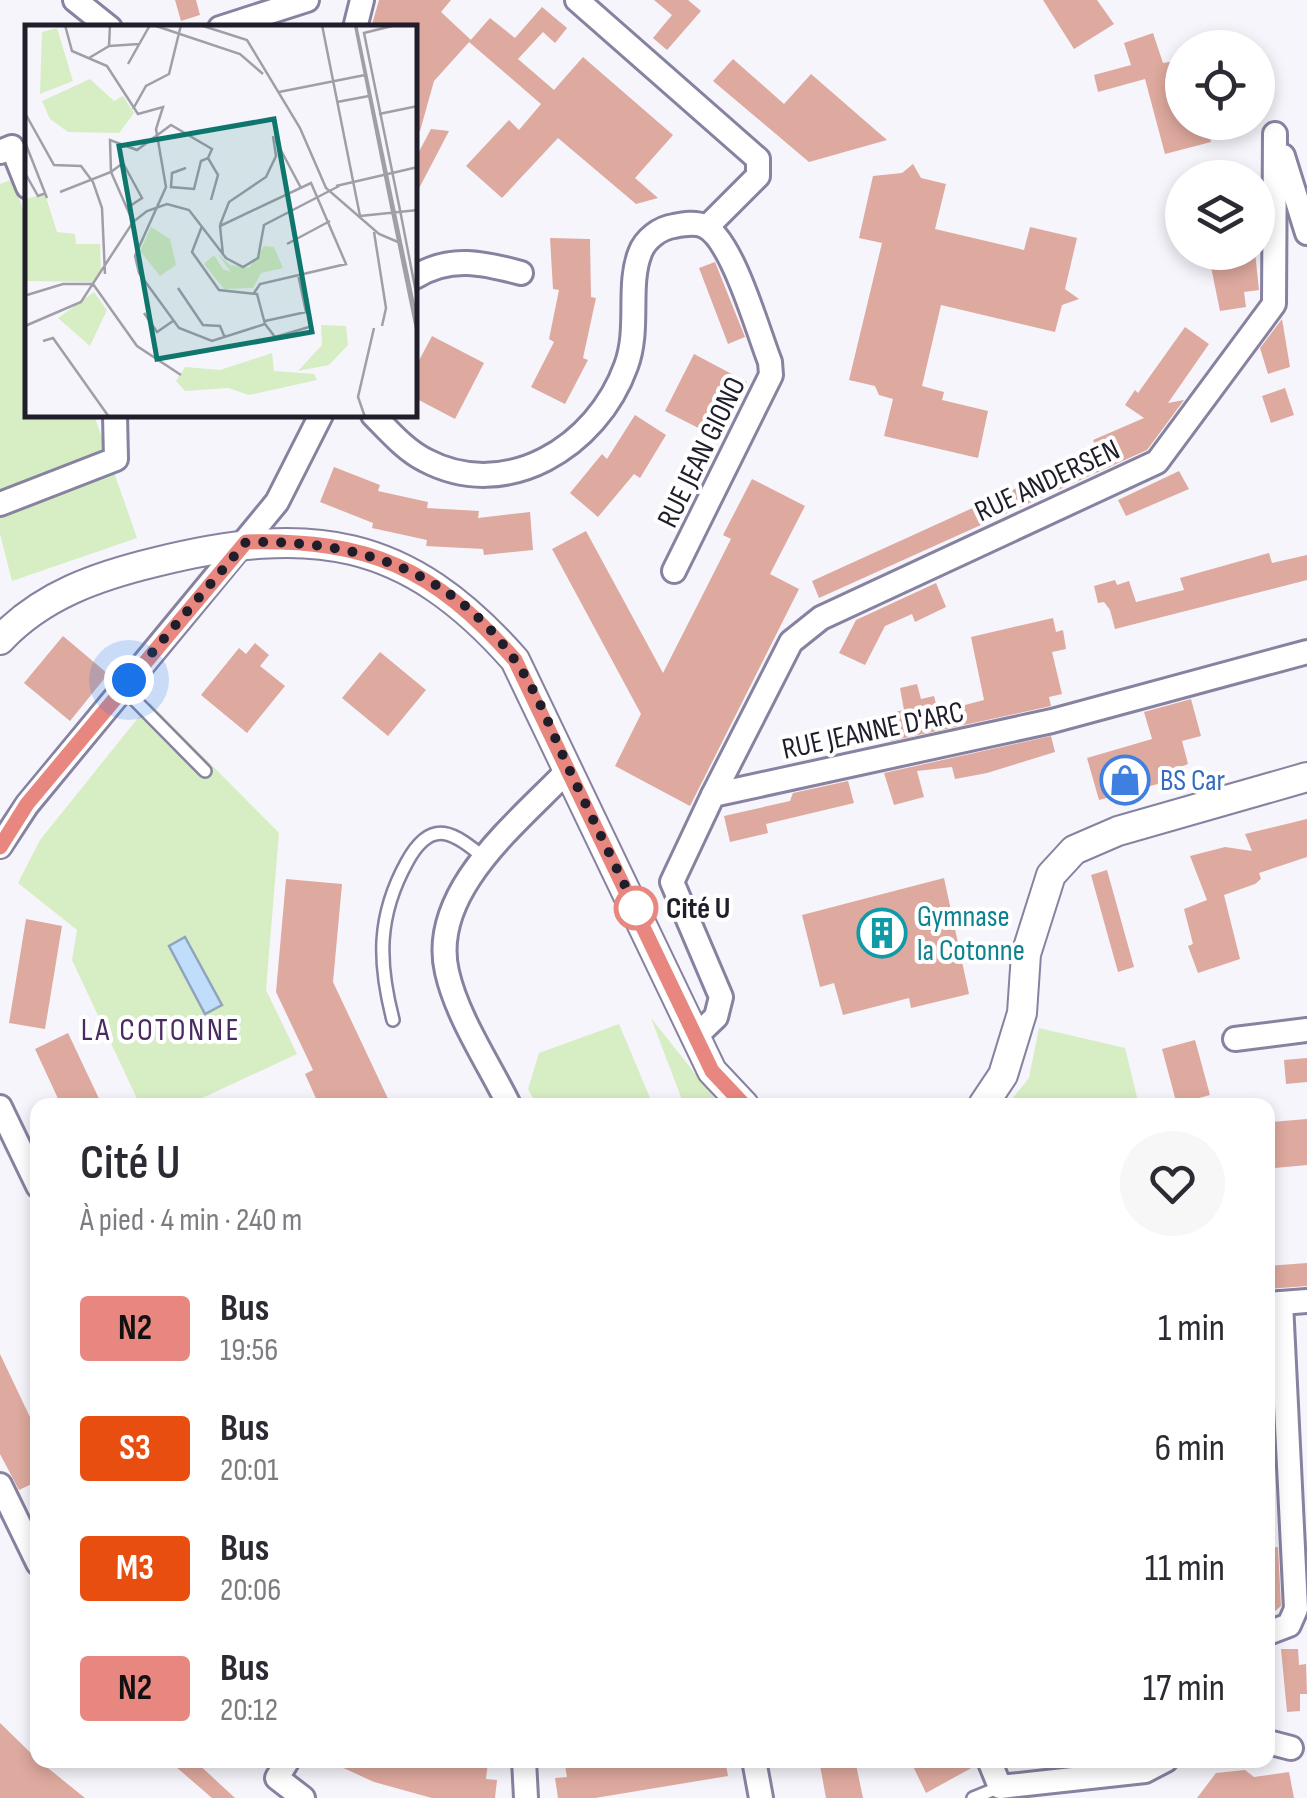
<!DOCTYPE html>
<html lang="fr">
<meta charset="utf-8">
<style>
body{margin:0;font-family:"Sofia Sans Condensed",sans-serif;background:#f7f7f7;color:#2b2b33;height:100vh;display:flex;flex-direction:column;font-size:38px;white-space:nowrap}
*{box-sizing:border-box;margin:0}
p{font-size:32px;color:#7c7c81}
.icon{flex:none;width:55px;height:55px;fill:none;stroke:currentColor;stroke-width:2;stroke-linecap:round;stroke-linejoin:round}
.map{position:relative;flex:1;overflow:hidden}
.details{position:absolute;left:30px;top:1098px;width:1245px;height:670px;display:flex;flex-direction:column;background:#fff;border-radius:20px;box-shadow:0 5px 15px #0003}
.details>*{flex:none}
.badge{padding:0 20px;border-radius:8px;font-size:35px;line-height:65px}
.tools{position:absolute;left:1165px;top:30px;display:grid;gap:20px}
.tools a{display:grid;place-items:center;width:110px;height:110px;border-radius:50%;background:#fff;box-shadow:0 5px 15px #0003;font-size:50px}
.you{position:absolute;width:50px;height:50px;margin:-25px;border:8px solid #fff;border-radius:50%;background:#1a73e8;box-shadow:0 0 0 15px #1a73e833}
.map>.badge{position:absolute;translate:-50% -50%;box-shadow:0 0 0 5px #fff}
.round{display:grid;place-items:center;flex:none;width:105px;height:105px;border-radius:52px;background:#f7f7f7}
.overview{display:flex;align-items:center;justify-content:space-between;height:170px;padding:0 50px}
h1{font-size:48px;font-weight:600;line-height:75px}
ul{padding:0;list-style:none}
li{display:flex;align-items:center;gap:30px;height:120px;padding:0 50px}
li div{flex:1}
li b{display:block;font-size:38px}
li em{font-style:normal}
li .badge{min-width:110px;font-weight:700;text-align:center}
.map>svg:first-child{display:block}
.green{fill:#d7edc4}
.water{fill:#c1ddfc;stroke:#91a4bd;stroke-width:2.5}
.building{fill:#dea99e}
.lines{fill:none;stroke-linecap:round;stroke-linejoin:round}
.service-casing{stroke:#8682a0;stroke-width:16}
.minor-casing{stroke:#8682a0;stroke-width:28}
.tertiary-casing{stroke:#8682a0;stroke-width:32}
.service{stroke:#fff;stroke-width:11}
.minor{stroke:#fff;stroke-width:22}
.tertiary{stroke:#fff;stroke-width:28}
.line-casing{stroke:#fff;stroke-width:22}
.line{stroke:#e88780;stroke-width:15}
.walk{stroke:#201e2a;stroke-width:10;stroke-dasharray:0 18}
.stop-dot{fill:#fff;stroke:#e88780;stroke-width:5}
.labels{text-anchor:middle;stroke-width:8;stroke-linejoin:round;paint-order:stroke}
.street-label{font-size:30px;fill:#201e2a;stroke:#fff}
.shop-label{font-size:30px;fill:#366cbe;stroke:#fff;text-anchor:start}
.stop-label{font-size:30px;font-weight:bold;fill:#201e2a;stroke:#fff;text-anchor:start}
.culture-label{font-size:30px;fill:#0d838f;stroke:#fff;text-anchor:start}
.neighbourhood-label{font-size:32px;letter-spacing:2.5px;fill:#4a2a62;stroke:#fff}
.inset-road{fill:none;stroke:#a09fa8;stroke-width:2.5}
.view{fill:#0f766e;fill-opacity:0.15;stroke:#0f766e;stroke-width:5}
.inset-edge{fill:none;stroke:#201e2a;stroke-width:5}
</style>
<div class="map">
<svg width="1307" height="1798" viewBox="0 0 1307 1798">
<rect width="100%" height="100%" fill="#f6f5fc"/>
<!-- green -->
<g class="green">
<polygon points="13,179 27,222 28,415 94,415 137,538 12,581 0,534 0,184"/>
<polygon points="150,703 279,833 266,990 297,1054 187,1105 140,1105 72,960 77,930 18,883 40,840"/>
<polygon points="651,1018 720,1105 684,1105"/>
<polygon points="619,1024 653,1105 537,1105 528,1089 539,1053"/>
<polygon points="1039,1028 1125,1048 1139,1105 1007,1105 1029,1078"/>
</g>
<!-- water -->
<polygon class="water" points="185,937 222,1005 205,1014 169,946"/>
<!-- building -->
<g class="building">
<polygon points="175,0 196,0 200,15 181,21"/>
<polygon points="379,0 451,0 441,12 471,40 434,81 420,131 415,130 415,28 371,28"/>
<polygon points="654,0 688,0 701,11 667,50 653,38 672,15"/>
<polygon points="1043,0 1097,0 1114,24 1074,49"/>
<polygon points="542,7 567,28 555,43 543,32 518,59 554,90 583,57 673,135 635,178 658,198 636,204 558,138 502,198 466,166 509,120 519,130 541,104 469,42 490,18 515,38"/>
<polygon points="1153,33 1163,63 1175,61 1182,86 1182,122 1205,122 1211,142 1165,154 1145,79 1098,92 1094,75 1131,65 1124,43"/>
<polygon points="733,59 784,104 811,74 887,140 809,162 713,81"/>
<polygon points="431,129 449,131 415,196 415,159"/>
<polygon points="913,164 921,178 946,184 935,229 1024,250 1030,227 1077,238 1065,289 1079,299 1062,305 1055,332 941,305 922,386 944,392 942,400 988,411 978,458 884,436 893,399 879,395 875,386 849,380 882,243 859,238 873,176 902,173"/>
<polygon points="550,238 590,239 591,297 596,298 583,358 588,360 565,404 531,387 554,342 549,339 559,290 553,289"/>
<polygon points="1208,252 1255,252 1259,290 1244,292 1246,307 1220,311"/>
<polygon points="715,262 745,337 728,344 699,268"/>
<polygon points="1282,319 1290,367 1268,374 1260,348"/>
<polygon points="1185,327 1209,344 1168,403 1184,400 1147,450 819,598 812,581 1098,451 1093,440 1144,418 1125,405 1135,390 1138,393"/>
<polygon points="432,336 484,363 455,419 415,398 415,368"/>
<polygon points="694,354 747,382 718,438 665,411"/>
<polygon points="1285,388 1294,415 1271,423 1262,396"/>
<polygon points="635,415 666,435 640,478 634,474 598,517 570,493 602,454 607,459"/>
<polygon points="334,467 380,485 378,491 428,502 427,508 479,511 478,518 530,512 533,550 484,555 483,549 426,546 427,540 372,528 373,523 320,502"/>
<polygon points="1179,471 1189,489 1126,516 1118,500"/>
<polygon points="752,479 805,506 770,574 799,589 690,806 615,766 641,714 552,549 586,531 663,673 731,539 723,535"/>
<polygon points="1269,553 1272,563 1307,555 1307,580 1115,629 1110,610 1104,602 1098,603 1094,586 1115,580 1117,585 1129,581 1136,602 1184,590 1180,578"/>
<polygon points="936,583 946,607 915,622 912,614 885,626 865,665 839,653 856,620"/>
<polygon points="1053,618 1056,632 1063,630 1066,649 1052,652 1062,694 1049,697 1051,706 891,741 885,714 904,710 900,688 917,684 921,699 934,696 938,712 984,700 971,637"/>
<polygon points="63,636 108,674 70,721 24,683"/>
<polygon points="255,643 269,655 260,666 285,686 247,733 201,695 239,648 246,654"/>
<polygon points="380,652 426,690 388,736 342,698"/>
<polygon points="1191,699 1201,736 1182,741 1188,764 1178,768 1180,778 1099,800 1087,758 1152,739 1144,712"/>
<polygon points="1051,736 1055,752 987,773 955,779 952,767 917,771 924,797 894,805 884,773"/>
<polygon points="848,781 854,803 766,824 768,833 730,842 724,816 790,801 793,793"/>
<polygon points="1307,819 1307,857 1259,873 1261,879 1255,884 1224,895 1240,959 1198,973 1188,946 1193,944 1184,909 1207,900 1190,856 1225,847 1252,851 1245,834"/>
<polygon points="1107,870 1134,967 1118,972 1091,875"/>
<polygon points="944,878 969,994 911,1008 909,998 843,1015 834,983 820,987 802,915"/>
<polygon points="286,879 342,884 333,982 391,1105 319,1105 305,1074 313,1070 276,992"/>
<polygon points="26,919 62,926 45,1029 9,1023"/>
<polygon points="68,1033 102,1105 61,1105 35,1049"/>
<polygon points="1195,1040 1210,1095 1199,1098 1201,1105 1177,1105 1162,1049"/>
<polygon points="1307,1058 1307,1082 1286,1084 1284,1060"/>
<polygon points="1307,1119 1307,1165 1275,1168 1271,1122"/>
<polygon points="1307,1263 1307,1286 1268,1289 1268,1266"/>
<polygon points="0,1354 38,1434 38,1481 19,1490 0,1454"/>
<polygon points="1278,1547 1281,1606 1268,1617 1268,1548"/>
<polygon points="1281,1649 1298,1649 1299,1665 1306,1664 1307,1694 1300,1694 1300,1711 1287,1712"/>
<polygon points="0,1723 38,1760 85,1798 0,1798"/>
<polygon points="168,1760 194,1760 235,1798 212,1798"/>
<polygon points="326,1760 488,1762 486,1779 497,1780 495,1798 432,1798 374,1782"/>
<polygon points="564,1760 725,1760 728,1776 595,1798 558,1798 555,1778 567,1777"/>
<polygon points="819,1760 855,1760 863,1798 826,1798"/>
<polygon points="910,1760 974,1760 975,1766 926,1793"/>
<polygon points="1245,1770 1254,1777 1289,1772 1294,1798 1197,1798 1216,1773"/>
</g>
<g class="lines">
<!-- service casing -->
<g class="service-casing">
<g id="service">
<polyline points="123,688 205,771"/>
<path d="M393,1020C378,962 377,916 407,862C432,816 454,833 486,859"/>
<polyline points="973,1798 1000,1787"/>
</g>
</g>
<!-- minor casing -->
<g class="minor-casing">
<g id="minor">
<polyline points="75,0 110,28"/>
<polyline points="577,0 758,159 758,176 707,227"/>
<polyline points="220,28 307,0"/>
<polyline points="355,28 362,0"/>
<polyline points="0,152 12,147 28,187"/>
<polyline points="1283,156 1307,233"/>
<path d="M415,277C450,255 484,263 521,273"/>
<path d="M373,415C388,430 405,450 425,460C506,503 597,447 626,366C640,329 627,286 640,253C645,239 660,228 674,226C684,224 695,222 704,226C732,238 758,332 770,362L771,375L674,571"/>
<polyline points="0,504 116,459 115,415"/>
<polyline points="713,795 791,642 821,618 1157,462 1274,304 1275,134"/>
<polyline points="0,846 27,805 277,502 321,415"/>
<polyline points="695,1037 716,1017 721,997 672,882 713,795 1052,721 1307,652"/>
<polyline points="1235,1039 1307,1030"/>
<path d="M509,1105C489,1064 457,1017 447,972C428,891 520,821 569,769"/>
<polyline points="0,1107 38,1186"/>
<polyline points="1268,1304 1307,1301"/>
<polyline points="0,1485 38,1563"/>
<polyline points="1268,1633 1289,1625 1296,1609 1281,1303"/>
<polyline points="1268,1742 1291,1748"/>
<polyline points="288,1760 277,1778 303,1798"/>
<polyline points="524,1760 526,1798"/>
<polyline points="754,1760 761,1798"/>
<polyline points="989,1760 1000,1787 1145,1771 1166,1760"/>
</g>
</g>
<!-- tertiary casing -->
<g class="tertiary-casing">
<g id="tertiary">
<path d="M0,640C42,595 98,576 156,562C310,524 406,536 515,660L712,1071L744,1105"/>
<polyline points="983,1105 1003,1075 1022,1013 1026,954 1051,875 1074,850 1118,831 1307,777"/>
</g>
</g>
<!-- service -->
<use href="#service" class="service"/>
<!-- minor -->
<use href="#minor" class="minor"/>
<!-- tertiary -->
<use href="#tertiary" class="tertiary"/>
</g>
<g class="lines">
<!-- line casing -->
<g class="line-casing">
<path id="line" d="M0,847L27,804L246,542C369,539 434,568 515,660L712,1071L744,1105"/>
</g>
<!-- line -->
<use href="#line" class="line"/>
<!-- walk -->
<path class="walk" d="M129,680L246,542C353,540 449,567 514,659C538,692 552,733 569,769C593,820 618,871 642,921L636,908"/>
</g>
<!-- icons -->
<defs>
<g id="shop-ring" transform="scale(2.5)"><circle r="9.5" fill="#fff" stroke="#3f7fe0" stroke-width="1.5"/><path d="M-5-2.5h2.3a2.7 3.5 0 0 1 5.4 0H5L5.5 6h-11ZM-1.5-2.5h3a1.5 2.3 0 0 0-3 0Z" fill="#3f7fe0"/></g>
<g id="building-ring" transform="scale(2.5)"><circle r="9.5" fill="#fff" stroke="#0f9aa8" stroke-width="1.5"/><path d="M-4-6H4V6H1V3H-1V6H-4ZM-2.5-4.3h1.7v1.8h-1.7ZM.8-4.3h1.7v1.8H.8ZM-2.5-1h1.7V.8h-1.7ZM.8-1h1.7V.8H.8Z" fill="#0f9aa8"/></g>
</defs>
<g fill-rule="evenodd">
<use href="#shop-ring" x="1125" y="780"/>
<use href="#building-ring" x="882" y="933"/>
</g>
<!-- markers -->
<circle class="stop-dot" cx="636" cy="908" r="20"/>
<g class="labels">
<!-- street labels -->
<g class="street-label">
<text transform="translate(701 452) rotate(-64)" y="10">RUE JEAN GIONO</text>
<text transform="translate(1047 480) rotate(-25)" y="10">RUE ANDERSEN</text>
<text transform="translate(873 730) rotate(-12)" y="10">RUE JEANNE D'ARC</text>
</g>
<!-- shop labels -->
<g class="shop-label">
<text x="1160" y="790">BS Car</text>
</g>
<!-- stop labels -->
<g class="stop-label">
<text x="666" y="918">Cité U</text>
</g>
<!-- culture labels -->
<g class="culture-label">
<text x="917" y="926">Gymnase<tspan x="917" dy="34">la Cotonne</tspan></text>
</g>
<!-- neighbourhood labels -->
<g class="neighbourhood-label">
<text x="161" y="1040">LA COTONNE</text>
</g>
</g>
<!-- overview -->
<g transform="translate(25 25)">
<rect width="392" height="392" fill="#f6f5fc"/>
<path d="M32,3L48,56L15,69L17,7ZM65,54L89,76L98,71L109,88L94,108L43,107L25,94L17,76ZM20,169L32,207L50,209L51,219H75L76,248L68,257L0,256V174ZM126,202L145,214L151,240L135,251L115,226ZM239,221L249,222L258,243L236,248L228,263L199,264L179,239L189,230L198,244L206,247L192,228L205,240L224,243ZM69,267L82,285L65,321L33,293ZM296,300L321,301L323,320L304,340L273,346L297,320ZM247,328L249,346L289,349L292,355L224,370L203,363L160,366L151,356L160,342L195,345Z" fill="#d7edc4"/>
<path class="inset-road" d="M40,0L47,26L82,41L113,89L138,82L131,104L141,162L110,231L114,248L154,303L187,316L240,299L250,312L284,302M128,0L215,29L238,49M175,0L222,15L275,103L301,163L354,209L373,217M297,0L335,191M330,0L367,186M331,0L393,300M371,0L339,8L375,185M84,21L114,19M64,33L84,21L85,0M103,39L125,0M254,67L340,50M312,77L344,71M108,84L121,61L144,49L156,0M0,88L29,140L56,141L68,157L77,183L80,249M354,89L393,81M251,116L276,163M0,117L22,173M161,143L147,148L146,162L169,164L176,136L183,133L193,150L186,175M0,148L13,171L21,168M311,161L393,142M35,167L86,147L85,115L112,125L146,100L187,124L183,133M102,183L117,173L98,138L86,147L108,197M375,185L393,278M367,186L393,313M335,191L393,185M195,200L204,177L241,152L251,131L248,111M177,201L167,227L194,265L232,269L240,299M349,207L361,283L357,301M262,219L305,196M198,230L195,201L286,158L321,239L235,259L229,268M153,263L178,300L195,301L200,313M2,270L38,259H68L112,321L156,350M119,288L132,307L148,296M240,296L281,287L273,249M0,301L56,277L108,197L122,186L142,179L164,185L201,233L218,242L233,233L239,200L314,161M18,316L28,313L84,392M340,392L333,372L349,303"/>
<path class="view" d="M249,94L287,307L132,334L94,121Z"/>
<rect width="392" height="392" class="inset-edge"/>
</g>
</svg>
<div class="tools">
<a><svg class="icon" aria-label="locate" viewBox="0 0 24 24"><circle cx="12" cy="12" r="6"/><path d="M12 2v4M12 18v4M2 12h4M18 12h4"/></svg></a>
<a><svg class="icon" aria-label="layers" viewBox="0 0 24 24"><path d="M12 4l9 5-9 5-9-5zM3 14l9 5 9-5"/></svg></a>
</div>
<div class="you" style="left:129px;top:680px"></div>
<section class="details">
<div class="overview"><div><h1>Cité U</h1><p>À pied · 4 min · 240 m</p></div><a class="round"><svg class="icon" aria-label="heart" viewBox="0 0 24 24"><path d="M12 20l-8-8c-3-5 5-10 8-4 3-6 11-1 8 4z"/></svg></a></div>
<ul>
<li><span class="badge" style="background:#e88780;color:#111">N2</span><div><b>Bus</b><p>19:56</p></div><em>1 min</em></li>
<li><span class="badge" style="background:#e84e0f;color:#fff">S3</span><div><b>Bus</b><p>20:01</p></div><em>6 min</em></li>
<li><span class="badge" style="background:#e84e0f;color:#fff">M3</span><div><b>Bus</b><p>20:06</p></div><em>11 min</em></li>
<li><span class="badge" style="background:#e88780;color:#111">N2</span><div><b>Bus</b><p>20:12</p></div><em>17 min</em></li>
</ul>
</section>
</div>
